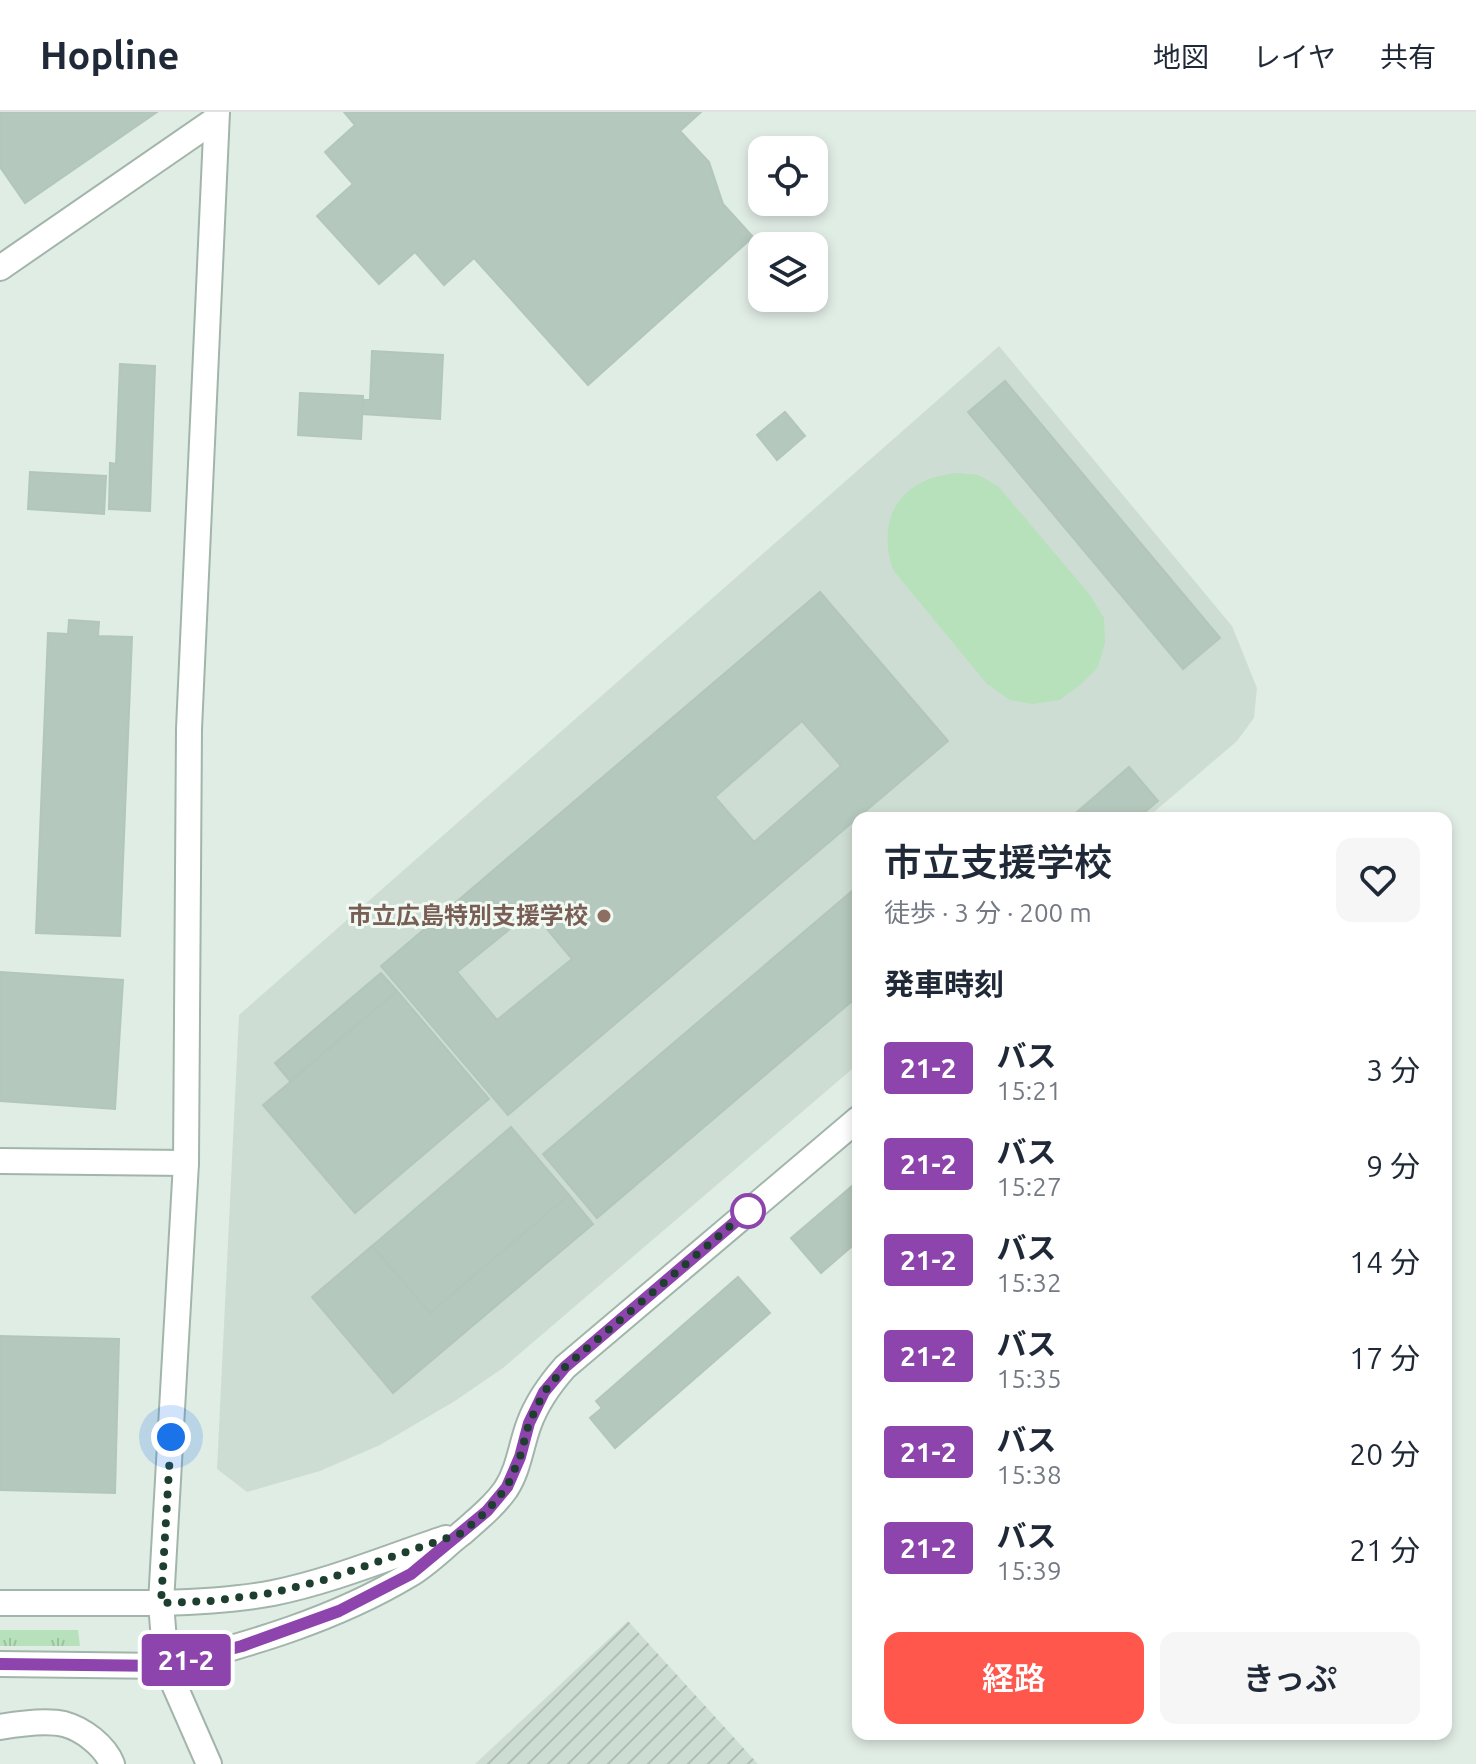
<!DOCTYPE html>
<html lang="ja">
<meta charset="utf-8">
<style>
body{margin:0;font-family:Ubuntu,"Noto Sans JP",sans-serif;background:#f6f6f7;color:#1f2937;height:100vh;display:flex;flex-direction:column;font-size:30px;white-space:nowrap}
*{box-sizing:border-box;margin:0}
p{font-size:26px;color:#747a83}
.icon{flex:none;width:44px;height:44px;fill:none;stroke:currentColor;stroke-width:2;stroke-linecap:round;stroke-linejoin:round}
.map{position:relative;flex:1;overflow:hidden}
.panel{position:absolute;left:852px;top:700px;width:600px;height:928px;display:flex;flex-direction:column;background:#fff;border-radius:16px;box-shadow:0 4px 12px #0003}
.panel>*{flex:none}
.badge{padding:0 16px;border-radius:6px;font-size:28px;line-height:52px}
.tools{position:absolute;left:748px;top:24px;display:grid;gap:16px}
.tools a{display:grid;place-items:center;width:80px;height:80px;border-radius:16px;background:#fff;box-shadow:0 4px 12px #0003;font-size:40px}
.you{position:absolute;width:40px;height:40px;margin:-20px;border:6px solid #fff;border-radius:50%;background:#1a73e8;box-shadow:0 0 0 12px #1a73e833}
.map>.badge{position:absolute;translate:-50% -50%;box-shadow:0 0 0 4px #fff}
h2{padding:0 32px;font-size:30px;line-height:72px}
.round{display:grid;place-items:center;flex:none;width:84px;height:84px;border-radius:16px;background:#f6f6f7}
.summary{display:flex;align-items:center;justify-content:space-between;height:136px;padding:0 32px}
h1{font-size:38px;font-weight:600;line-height:60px}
.action{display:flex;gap:16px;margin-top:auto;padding:16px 32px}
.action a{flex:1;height:92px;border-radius:16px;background:#ff574c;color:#fff;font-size:32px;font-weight:600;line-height:92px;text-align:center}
.action a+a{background:#f6f6f7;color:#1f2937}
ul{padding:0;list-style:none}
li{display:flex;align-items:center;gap:24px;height:96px;padding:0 32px}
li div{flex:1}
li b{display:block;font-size:30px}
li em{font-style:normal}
li .badge{min-width:88px;font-weight:700;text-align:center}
header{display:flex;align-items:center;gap:48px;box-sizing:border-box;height:112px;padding:0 40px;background:#fff;border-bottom:2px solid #e0e1e3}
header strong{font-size:38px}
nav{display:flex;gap:44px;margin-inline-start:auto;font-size:28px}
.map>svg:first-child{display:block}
.built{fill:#ceddd3}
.industrial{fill:url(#industrial-furrows)}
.grass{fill:url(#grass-tufts)}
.pitch{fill:#b6e1ba}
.building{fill:#b5c8bd;stroke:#b2c7ba;stroke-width:2;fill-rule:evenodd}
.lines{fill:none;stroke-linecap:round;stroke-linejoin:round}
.minor-casing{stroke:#a2b5ab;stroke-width:28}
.tertiary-casing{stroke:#a2b5ab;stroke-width:28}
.minor{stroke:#fff;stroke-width:24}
.tertiary{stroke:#fff;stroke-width:24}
.line-casing{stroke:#fff;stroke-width:18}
.line{stroke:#8e44ad;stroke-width:12}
.walk{stroke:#1e3f30;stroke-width:8;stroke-dasharray:0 14.4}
.education-dot{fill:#8d6e63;stroke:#f1f9f3;stroke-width:3}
.stop-dot{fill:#fff;stroke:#8e44ad;stroke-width:4}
.labels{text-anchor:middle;stroke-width:6;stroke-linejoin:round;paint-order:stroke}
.education-label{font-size:24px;font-weight:bold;fill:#785e54;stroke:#f1f9f3;text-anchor:end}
</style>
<header>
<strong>Hopline</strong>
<nav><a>地図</a><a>レイヤ</a><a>共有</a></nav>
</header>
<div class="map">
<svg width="1476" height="1652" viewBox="0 0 1476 1652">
<defs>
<pattern id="industrial-furrows" width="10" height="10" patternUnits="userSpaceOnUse" patternTransform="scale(2)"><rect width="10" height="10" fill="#ceddd3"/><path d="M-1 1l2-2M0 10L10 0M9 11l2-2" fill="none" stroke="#b0bfb5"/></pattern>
<pattern id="grass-tufts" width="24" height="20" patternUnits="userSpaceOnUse" patternTransform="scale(2)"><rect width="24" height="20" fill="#b6e1ba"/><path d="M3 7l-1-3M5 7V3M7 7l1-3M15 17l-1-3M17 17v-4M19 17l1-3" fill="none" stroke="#9cc2a0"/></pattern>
</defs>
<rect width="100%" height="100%" fill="#e0ede5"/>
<!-- built -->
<polygon class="built" points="999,234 1232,514 1257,576 1254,606 1237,629 1147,706 858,706 858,952 503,1256 455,1289 380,1333 320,1359 247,1380 217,1357 239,903"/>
<!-- industrial -->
<polygon class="industrial" points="628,1509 758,1652 475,1652"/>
<!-- grass -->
<polygon class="grass" points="0,1518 78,1518 80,1534 0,1534"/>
<!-- pitch -->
<path class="pitch" d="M959,361L978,363L998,374L1090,483L1104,506L1105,531L1098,555L1080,573L1060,588L1032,592L1010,588L987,572L893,458C875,404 902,365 959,361Z"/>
<!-- building -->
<g class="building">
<polygon points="0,0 157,0 25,91 0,55"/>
<polygon points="344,0 701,0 680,19 709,50 723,92 753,125 588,273 474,146 444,173 415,140 379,172 317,104 353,72 325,40 355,13"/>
<polygon points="372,239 443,243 440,307 362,302 363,288 370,288"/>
<polygon points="120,252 155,254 150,399 109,397 110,351 116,352"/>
<polygon points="1005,269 1220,526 1183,557 968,300"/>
<polygon points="300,281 363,284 361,327 298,323"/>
<polygon points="785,300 805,324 777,348 757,323"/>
<polygon points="30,360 106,364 104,402 28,397"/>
<path d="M820,480L948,629L508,1003L381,854ZM802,609L841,654L754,730L715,685ZM532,799L572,847L497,908L457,860Z"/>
<polygon points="69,508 99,510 98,524 132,525 120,824 36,821 48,521 68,522"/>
<polygon points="1129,655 1158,689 1138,706 1070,706"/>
<polygon points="858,774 858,884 597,1106 543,1042"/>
<polygon points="0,860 123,868 115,997 0,989"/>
<polygon points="381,861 397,879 290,969 275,951"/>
<polygon points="397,879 489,987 355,1101 263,993"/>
<polygon points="511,1015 569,1083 430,1201 372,1134"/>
<polygon points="858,1069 858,1129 821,1161 791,1126"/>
<polygon points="569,1083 593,1112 393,1281 312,1185 372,1134 430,1201"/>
<polygon points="738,1165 770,1201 615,1336 590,1306 602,1296 596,1289"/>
<polygon points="0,1224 119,1227 115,1381 0,1378"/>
</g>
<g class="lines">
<!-- minor casing -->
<g class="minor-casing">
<g id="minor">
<polyline points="0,156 216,7"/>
<path d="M161,1491C199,1490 237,1488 273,1481C332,1469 389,1445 446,1426"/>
<path d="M166,1554C250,1532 334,1508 409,1463C428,1452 445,1434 462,1421"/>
</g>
</g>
<!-- tertiary casing -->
<g class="tertiary-casing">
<g id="tertiary">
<polyline points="0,1049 186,1051"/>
<path d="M462,1421C478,1407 494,1394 506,1377C519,1357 521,1333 529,1312C537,1290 550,1272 565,1255L858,1007"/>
<polyline points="0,1491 161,1491"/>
<polyline points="0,1552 166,1554"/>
<path d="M0,1615C17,1612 47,1608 64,1612C83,1617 105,1634 112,1652"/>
<polyline points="209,1652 166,1554 161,1491 186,1051 189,617 217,0"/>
</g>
</g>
<!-- minor -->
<use href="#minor" class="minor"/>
<!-- tertiary -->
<use href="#tertiary" class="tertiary"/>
</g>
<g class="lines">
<!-- line casing -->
<g class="line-casing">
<polyline id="line" points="0,1552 166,1554 242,1534 339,1499 411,1462 487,1399 507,1375 520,1345 529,1311 544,1280 565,1255 748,1099"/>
</g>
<!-- line -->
<use href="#line" class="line"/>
<!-- walk -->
<polyline class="walk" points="171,1325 161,1491 211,1489 272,1481 324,1468 462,1421 487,1399 507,1375 520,1345 529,1311 544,1280 565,1255 748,1099"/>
</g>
<!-- markers -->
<circle class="education-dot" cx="604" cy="804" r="8"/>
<circle class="stop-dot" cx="748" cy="1099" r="16"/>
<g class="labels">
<!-- education labels -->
<g class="education-label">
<text x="588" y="812">市立広島特別支援学校</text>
</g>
</g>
</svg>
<div class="tools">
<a><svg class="icon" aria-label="locate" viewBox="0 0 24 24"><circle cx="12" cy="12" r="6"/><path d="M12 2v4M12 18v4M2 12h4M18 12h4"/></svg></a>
<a><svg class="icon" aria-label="layers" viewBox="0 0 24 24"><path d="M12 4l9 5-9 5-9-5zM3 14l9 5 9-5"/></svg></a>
</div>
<div class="you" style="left:171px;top:1325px"></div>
<b class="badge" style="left:186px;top:1548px;background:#8e44ad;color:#fff">21-2</b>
<section class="panel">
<div class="summary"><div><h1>市立支援学校</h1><p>徒歩 · 3 分 · 200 m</p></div><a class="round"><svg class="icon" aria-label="heart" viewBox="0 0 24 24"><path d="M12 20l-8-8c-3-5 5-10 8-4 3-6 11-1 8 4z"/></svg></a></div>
<h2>発車時刻</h2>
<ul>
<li><span class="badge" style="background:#8e44ad;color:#fff">21-2</span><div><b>バス</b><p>15:21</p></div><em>3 分</em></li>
<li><span class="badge" style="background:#8e44ad;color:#fff">21-2</span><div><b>バス</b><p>15:27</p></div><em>9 分</em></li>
<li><span class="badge" style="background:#8e44ad;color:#fff">21-2</span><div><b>バス</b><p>15:32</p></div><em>14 分</em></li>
<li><span class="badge" style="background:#8e44ad;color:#fff">21-2</span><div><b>バス</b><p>15:35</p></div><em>17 分</em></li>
<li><span class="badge" style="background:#8e44ad;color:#fff">21-2</span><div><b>バス</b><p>15:38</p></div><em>20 分</em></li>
<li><span class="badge" style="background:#8e44ad;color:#fff">21-2</span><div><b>バス</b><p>15:39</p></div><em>21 分</em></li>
</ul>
<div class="action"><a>経路</a><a>きっぷ</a></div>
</section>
</div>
